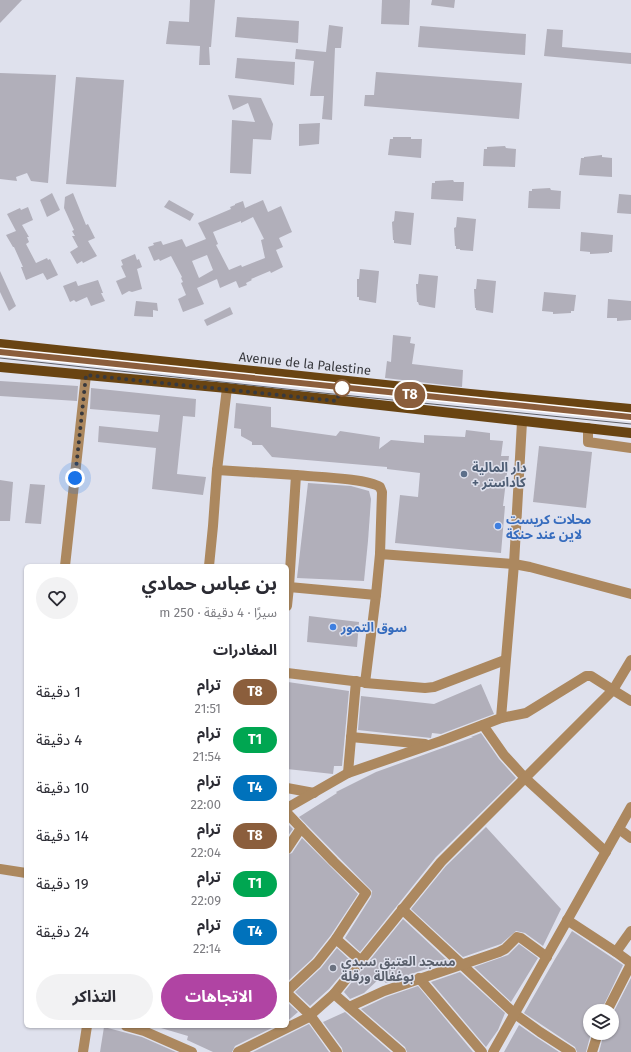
<!DOCTYPE html>
<html lang="ar">
<meta charset="utf-8">
<style>
body{margin:0;font-family:"Fira Sans","Noto Sans Arabic",sans-serif;background:#f2f2f3;color:#2b2b33;direction:rtl;height:100vh;display:flex;flex-direction:column;font-size:15px;white-space:nowrap}
*{box-sizing:border-box;margin:0}
p{font-size:13px;color:#7c7c81}
.icon{flex:none;width:22px;height:22px;fill:none;stroke:currentColor;stroke-width:2;stroke-linecap:round;stroke-linejoin:round}
.map{position:relative;flex:1;overflow:hidden;direction:ltr}
.sheet{position:absolute;left:24px;top:564px;width:265px;height:464px;display:flex;flex-direction:column;background:#fff;border-radius:6px;box-shadow:0 1px 3px #0004;direction:rtl}
.sheet>*{flex:none}
.badge{padding:0 8px;border-radius:13px;font-size:14px;line-height:26px}
.buttons{position:absolute;left:583px;top:1004px;display:grid;gap:8px}
.buttons a{display:grid;place-items:center;width:36px;height:36px;border-radius:50%;background:#fff;box-shadow:0 1px 3px #0004;font-size:20px}
.you{position:absolute;width:20px;height:20px;margin:-10px;border:3px solid #fff;border-radius:50%;background:#1a73e8;box-shadow:0 0 0 6px #1a73e833}
.map>.badge{position:absolute;translate:-50% -50%;box-shadow:0 0 0 2px #fff}
h2{padding:0 12px;font-size:15px;line-height:36px}
.round{display:grid;place-items:center;flex:none;width:42px;height:42px;border-radius:21px;background:#f2f2f3}
.overview{display:flex;align-items:center;justify-content:space-between;height:68px;padding:0 12px}
h1{font-size:19px;font-weight:700;line-height:30px}
.cta{display:flex;gap:8px;margin-top:auto;padding:8px 12px}
.cta a{flex:1;height:46px;border-radius:24px;background:#b044a3;color:#fff;font-size:16px;font-weight:700;line-height:46px;text-align:center}
.cta a+a{background:#f2f2f3;color:#2b2b33}
ul{padding:0;list-style:none}
li{display:flex;align-items:center;gap:12px;height:48px;padding:0 12px}
li div{flex:1}
li b{display:block;font-size:15px}
li em{font-style:normal}
li .badge{min-width:44px;font-weight:700;text-align:center}
.map>svg:first-child{display:block}
.building{fill:#b1afba;fill-rule:evenodd}
.lines{fill:none;stroke-linecap:round;stroke-linejoin:round}
.minor{stroke:#ac885f;stroke-width:10}
.major{stroke:#694412;stroke-width:10}
.tram{stroke:#606168;stroke-width:1}
.line-casing{stroke:#fff;stroke-width:9}
.line{stroke:#8b5e3c;stroke-width:6}
.walk{stroke:#38393e;stroke-width:4;stroke-dasharray:0 7.2}
.stop-dot{fill:#fff;stroke:#8b5e3c;stroke-width:2}
.service-dot{fill:#5c6f8a;stroke:#dfe1ed;stroke-width:1.5}
.shop-dot{fill:#3f7fe0;stroke:#dfe1ed;stroke-width:1.5}
.worship-dot{fill:#6b7280;stroke:#dfe1ed;stroke-width:1.5}
.labels{text-anchor:middle;stroke-width:3;stroke-linejoin:round;paint-order:stroke}
.street-label{font-size:13px;fill:#38393e;stroke:#dfe1ed}
.service-label{font-size:13px;font-weight:bold;fill:#4e5e75;stroke:#dfe1ed;text-anchor:start}
.shop-label{font-size:13px;font-weight:bold;fill:#366cbe;stroke:#dfe1ed;text-anchor:start}
.worship-label{font-size:13px;font-weight:bold;fill:#5b616d;stroke:#dfe1ed;text-anchor:start}
</style>
<div class="map">
<svg width="631" height="1052" viewBox="0 0 631 1052">
<rect width="100%" height="100%" fill="#dfe1ed"/>
<!-- building -->
<g class="building">
<polygon points="0,0 22,0 0,23"/>
<polygon points="190,0 215,0 211,47 209,47 210,65 199,65 200,46 166,44 169,21 189,22"/>
<polygon points="382,0 410,0 409,25 381,24"/>
<polygon points="432,0 455,0 454,8 431,5"/>
<polygon points="237,17 299,21 298,43 235,37"/>
<polygon points="329,25 343,27 341,48 335,48 332,120 322,119 324,96 310,96 314,61 295,59 296,49 326,52"/>
<polygon points="420,26 526,34 525,55 418,47"/>
<polygon points="547,29 563,30 562,47 631,53 631,64 544,56"/>
<polygon points="237,58 295,62 294,85 235,78"/>
<polygon points="376,72 522,83 519,119 364,106 365,95 374,95"/>
<polygon points="0,73 56,75 48,183 31,181 27,173 16,177 17,181 0,179"/>
<polygon points="76,77 124,80 116,187 66,184"/>
<polygon points="228,95 261,98 273,124 271,140 253,139 251,174 230,173 232,120 255,122 248,103 233,110"/>
<polygon points="320,123 319,144 299,146 299,124"/>
<polygon points="393,137 411,137 411,139 422,139 421,158 388,155 390,139 393,139"/>
<polygon points="505,146 506,148 516,149 515,167 483,166 484,149 487,149 487,147"/>
<polygon points="602,155 602,157 612,158 612,177 579,175 581,158 584,158 584,157"/>
<polygon points="453,180 454,182 464,182 463,201 431,199 432,183 435,183 435,181"/>
<polygon points="550,188 551,190 561,191 560,209 528,208 529,191 532,191 532,189"/>
<polygon points="52,193 60,210 47,217 40,200"/>
<polygon points="73,193 86,225 88,224 95,238 88,241 97,256 83,263 82,261 77,264 70,252 78,247 72,236 75,236 72,231 74,230 64,208 65,197"/>
<polygon points="619,194 631,195 631,214 617,213"/>
<polygon points="169,200 194,214 190,221 164,207"/>
<path d="M263,200L268,212L281,206L292,232L279,238L283,247L276,250L283,267L271,273L270,271L251,279L252,280L246,283L247,285L239,288L236,281L220,288L217,279L197,288L204,304L183,312L178,299L186,295L181,283L183,282L181,278L182,277L171,256L160,261L159,259L154,261L148,247L154,245L153,243L161,241L163,245L182,239L186,247L206,239L198,223L231,209L230,207L235,205V204L243,201L245,208ZM253,217L264,239L261,240L265,258L242,267L241,265L229,270L216,245L218,244L213,232L241,221V223ZM207,255L213,270L199,278L192,261Z"/>
<polygon points="28,207 33,220 22,225 29,237 27,237 29,242 26,244 36,263 47,258 48,260 50,259 58,275 47,280 43,273 26,280 21,267 23,267 14,247 13,247 6,235 16,231 7,214 20,208 21,210"/>
<polygon points="395,211 414,213 411,245 394,243 394,240 393,240 392,222 394,221"/>
<polygon points="457,217 476,219 473,251 460,250 460,249 456,249 456,246 455,246 454,228 456,227"/>
<polygon points="581,232 613,235 612,252 609,252 609,253 590,254 590,252 580,251"/>
<polygon points="135,254 137,260 139,259 142,267 137,269 142,289 132,292 129,291 122,295 116,281 126,277 121,266 123,265 121,260"/>
<polygon points="360,269 379,271 376,303 359,300 359,297 357,297 357,279 359,279"/>
<polygon points="0,271 16,306 9,311 0,292"/>
<polygon points="419,274 438,276 435,308 419,305 418,302 417,302 416,284 418,284"/>
<polygon points="477,279 496,281 493,313 476,310 476,308 475,308 474,289 476,289"/>
<polygon points="98,280 103,293 101,293 105,301 91,306 87,297 76,302 74,300 70,302 63,286 76,281 78,286"/>
<polygon points="544,292 576,295 574,311 571,311 571,313 553,314 553,312 542,311"/>
<polygon points="608,299 631,301 631,320 617,321 617,318 607,318"/>
<polygon points="136,301 157,303 158,311 153,310 153,317 134,316"/>
<polygon points="230,307 233,314 207,326 204,320"/>
<polygon points="393,335 411,337 410,343 415,344 412,364 463,370 462,387 385,378 387,361 391,362"/>
<polygon points="0,381 78,386 77,401 0,396"/>
<polygon points="91,388 196,399 195,417 183,416 177,474 206,477 203,495 152,489 156,448 98,442 99,426 158,432 160,415 90,409"/>
<polygon points="236,403 271,407 271,427 336,436 340,431 380,437 379,449 391,440 424,443 424,435 465,437 466,430 490,433 490,440 503,441 501,456 509,456 503,506 505,506 501,553 395,543 400,495 418,497 420,473 387,469 387,467 272,457 262,445 252,445 252,442 241,436 241,429 234,428"/>
<polygon points="539,446 592,452 586,508 533,502"/>
<polygon points="0,480 13,482 10,521 0,521"/>
<polygon points="308,483 351,486 369,491 371,499 368,541 364,581 297,578"/>
<polygon points="30,484 45,485 41,524 25,523"/>
<polygon points="309,616 359,622 357,647 307,642"/>
<polygon points="288,682 349,691 342,766 334,766 333,774 287,769"/>
<polygon points="481,684 494,714 441,734 432,733 431,738 358,730 361,696 434,704"/>
<polygon points="481,733 499,759 516,778 436,857 360,952 345,938 371,897 372,891 299,817 337,793 336,792 376,772 473,737 471,737"/>
<polygon points="287,824 288,824 293,829 287,837"/>
<polygon points="486,827 561,909 543,946 525,933 516,931 501,944 463,957 411,909 446,866"/>
<polygon points="302,838 358,894 331,935 312,959 287,982 287,855 292,853"/>
<polygon points="403,919 449,962 417,972 386,983 380,978 364,993 350,999 344,992"/>
<polygon points="572,931 623,965 601,1011 590,1011 590,1033 591,1033 586,1052 577,1052 575,1047 524,1013 555,959"/>
<polygon points="519,944 538,958 511,1002 474,967 508,955"/>
<polygon points="337,948 352,962 329,989 310,1006 295,992 321,968"/>
<polygon points="460,972 505,1013 498,1030 486,1047 431,982"/>
<polygon points="631,978 631,1052 599,1052 604,1033 612,1033 612,1015"/>
<polygon points="418,986 473,1052 407,1052 405,1047 361,1009 386,997"/>
<polygon points="287,1002 298,1012 291,1018 287,1021"/>
<polygon points="345,1012 391,1052 343,1052 342,1048 323,1022"/>
<polygon points="309,1024 329,1052 253,1052"/>
<polygon points="519,1025 536,1037 559,1052 504,1052"/>
<polygon points="161,1026 276,1026 235,1046 232,1052 213,1052 187,1040 188,1036 161,1028"/>
<polygon points="104,1027 142,1037 176,1052 100,1052"/>
</g>
<g class="lines">
<!-- minor -->
<g class="minor">
<polyline points="227,388 217,470 296,475"/>
<polyline points="588,428 588,442 631,448"/>
<polyline points="65,566 86,375"/>
<polyline points="209,566 213,526 217,470"/>
<path d="M289,587L296,475C314,477 366,478 380,487L382,492L380,554"/>
<polyline points="376,595 365,683 425,688 434,687 505,660"/>
<polyline points="287,606 289,587 376,595 380,554 514,564 530,567 631,594"/>
<polyline points="287,673 361,682"/>
<polyline points="501,718 526,713 586,676 591,676 613,690 631,660"/>
<polyline points="483,725 504,755 525,778 606,852"/>
<polyline points="351,737 425,744"/>
<polyline points="348,773 356,681"/>
<polyline points="287,788 314,793"/>
<polyline points="287,808 348,773 441,741 501,718 514,564 522,422"/>
<polyline points="287,813 301,828 287,849"/>
<polyline points="301,828 334,862 366,893 336,939"/>
<polyline points="619,829 631,838"/>
<polyline points="0,869 26,873"/>
<polyline points="402,909 515,1014 540,1032 571,1052"/>
<polyline points="567,920 616,952 631,963"/>
<polyline points="616,952 631,931"/>
<polyline points="419,978 482,1052"/>
<polyline points="287,991 317,963 336,939 361,961"/>
<polyline points="287,993 310,1015 337,1052"/>
<polyline points="334,994 441,862 613,690 631,701"/>
<polyline points="349,1007 384,991 499,952 505,949 517,937 521,938 547,957"/>
<polyline points="607,1011 631,964"/>
<polyline points="126,1026 144,1031 192,1052"/>
<polyline points="83,1052 87,1026"/>
<polyline points="238,1052 307,1018 334,994 401,1052"/>
<polyline points="493,1052 631,807"/>
<polyline points="592,1052 598,1033"/>
</g>
<!-- major -->
<g class="major">
<polyline points="0,344 470,394 631,409"/>
<polyline points="0,367 227,388 631,433"/>
</g>
<!-- tram -->
<g class="tram">
<polyline points="40,356 631,417"/>
<polyline points="0,358 323,393 631,424"/>
</g>
</g>
<g class="lines">
<!-- line casing -->
<g class="line-casing">
<polyline id="line" points="0,352 631,417"/>
</g>
<!-- line -->
<use href="#line" class="line"/>
<!-- walk -->
<polyline class="walk" points="75,478 86,375 336,401 342,388"/>
</g>
<!-- markers -->
<circle class="stop-dot" cx="342" cy="388" r="8"/>
<circle class="service-dot" cx="464" cy="474" r="4"/>
<g class="shop-dot">
<circle cx="498" cy="526" r="4"/>
<circle cx="333" cy="627" r="4"/>
</g>
<circle class="worship-dot" cx="333" cy="968" r="4"/>
<g class="labels">
<!-- street labels -->
<g class="street-label">
<text transform="translate(305 363) rotate(6)" y="5">Avenue de la Palestine</text>
</g>
<!-- service labels -->
<g class="service-label">
<text x="472" y="472">دار المالية<tspan x="472" dy="15">+ كاداستر</tspan></text>
</g>
<!-- shop labels -->
<g class="shop-label">
<text x="506" y="524">محلات كريست<tspan x="506" dy="15">لاين عند حنكة</tspan></text>
<text x="341" y="632">سوق التمور</text>
</g>
<!-- worship labels -->
<g class="worship-label">
<text x="341" y="966">مسجد العتيق سبدي<tspan x="341" dy="15">بوغفالة ورقلة</tspan></text>
</g>
</g>
</svg>
<div class="buttons">
<a><svg class="icon" aria-label="layers" viewBox="0 0 24 24"><path d="M12 4l9 5-9 5-9-5zM3 14l9 5 9-5"/></svg></a>
</div>
<div class="you" style="left:75px;top:478px"></div>
<b class="badge" style="left:410px;top:395px;background:#8b5e3c;color:#fff">T8</b>
<section class="sheet">
<div class="overview"><div><h1>بن عباس حمادي</h1><p>سيرًا · 4 دقيقة · 250 m</p></div><a class="round"><svg class="icon" aria-label="heart" viewBox="0 0 24 24"><path d="M12 20l-8-8c-3-5 5-10 8-4 3-6 11-1 8 4z"/></svg></a></div>
<h2>المغادرات</h2>
<ul>
<li><span class="badge" style="background:#8b5e3c;color:#fff">T8</span><div><b>ترام</b><p>21:51</p></div><em>1 دقيقة</em></li>
<li><span class="badge" style="background:#00a651;color:#fff">T1</span><div><b>ترام</b><p>21:54</p></div><em>4 دقيقة</em></li>
<li><span class="badge" style="background:#0072bc;color:#fff">T4</span><div><b>ترام</b><p>22:00</p></div><em>10 دقيقة</em></li>
<li><span class="badge" style="background:#8b5e3c;color:#fff">T8</span><div><b>ترام</b><p>22:04</p></div><em>14 دقيقة</em></li>
<li><span class="badge" style="background:#00a651;color:#fff">T1</span><div><b>ترام</b><p>22:09</p></div><em>19 دقيقة</em></li>
<li><span class="badge" style="background:#0072bc;color:#fff">T4</span><div><b>ترام</b><p>22:14</p></div><em>24 دقيقة</em></li>
</ul>
<div class="cta"><a>الاتجاهات</a><a>التذاكر</a></div>
</section>
</div>
